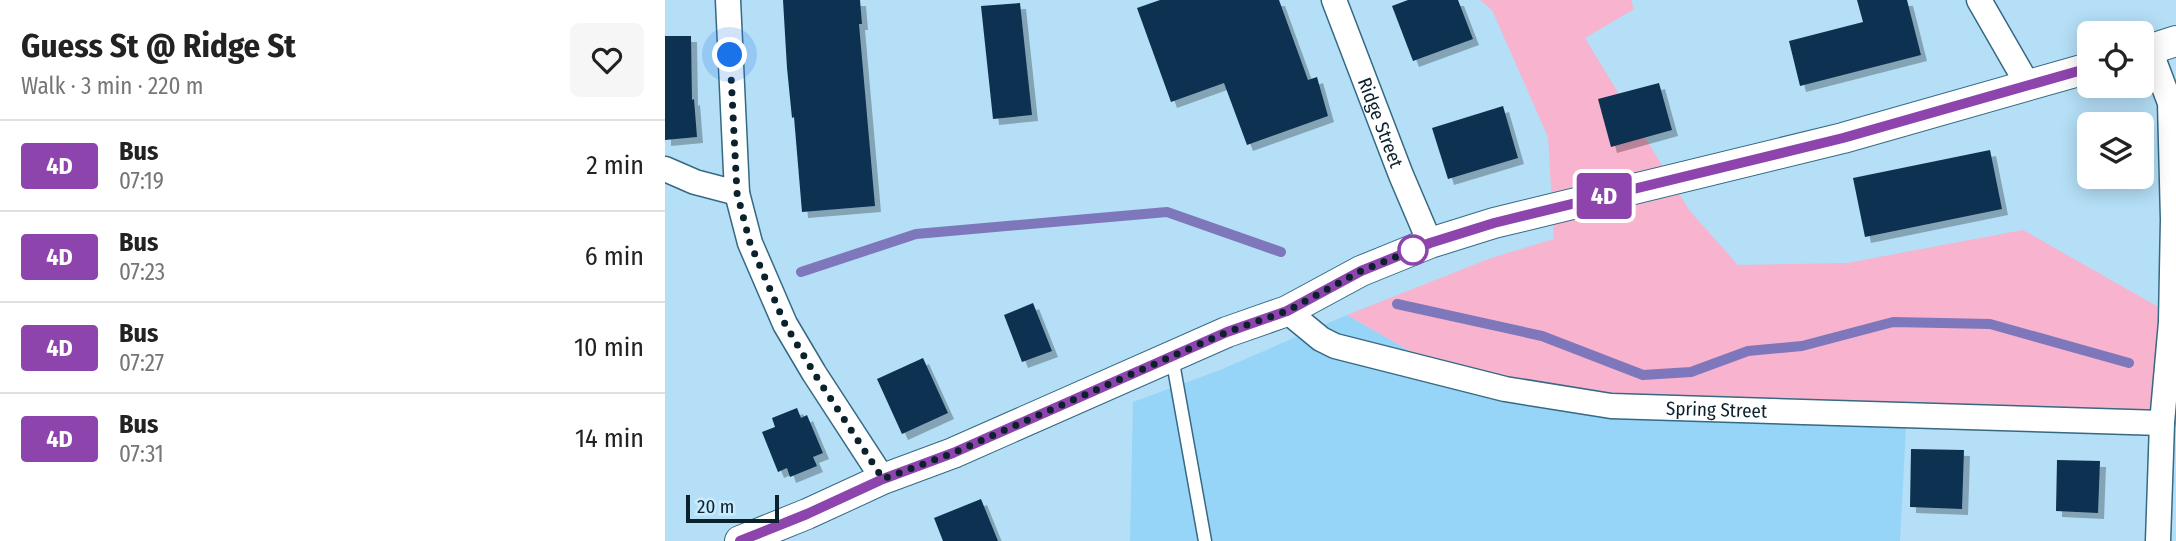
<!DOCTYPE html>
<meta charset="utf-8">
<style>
body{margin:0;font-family:"Fira Sans Condensed",sans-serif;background:#f6f6f6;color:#222;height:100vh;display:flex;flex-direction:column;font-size:26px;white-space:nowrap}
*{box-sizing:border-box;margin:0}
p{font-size:23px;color:#767676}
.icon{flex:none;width:38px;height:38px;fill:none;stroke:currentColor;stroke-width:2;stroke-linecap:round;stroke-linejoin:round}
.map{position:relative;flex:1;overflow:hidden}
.sheet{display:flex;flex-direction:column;background:#fff;width:665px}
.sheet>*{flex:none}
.badge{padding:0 14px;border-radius:5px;font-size:24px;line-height:46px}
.buttons{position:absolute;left:1412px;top:21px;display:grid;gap:14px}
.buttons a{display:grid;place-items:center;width:77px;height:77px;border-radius:10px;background:#fff;box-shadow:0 4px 18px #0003;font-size:35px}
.scale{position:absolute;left:21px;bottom:18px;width:93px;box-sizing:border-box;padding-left:7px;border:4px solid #0b212c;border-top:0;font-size:19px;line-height:24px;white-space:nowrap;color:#0b212c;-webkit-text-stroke:5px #caebfd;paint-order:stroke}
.you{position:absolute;width:35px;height:35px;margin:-18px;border:5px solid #fff;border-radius:50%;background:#1a73e8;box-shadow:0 0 0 10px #1a73e833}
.map>.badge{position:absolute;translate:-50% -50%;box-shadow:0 0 0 4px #fff}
.round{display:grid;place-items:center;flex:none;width:74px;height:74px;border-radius:10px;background:#f6f6f6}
.head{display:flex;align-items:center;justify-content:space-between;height:119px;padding:0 21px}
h1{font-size:33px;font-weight:700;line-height:52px}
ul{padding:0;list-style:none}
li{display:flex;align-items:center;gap:21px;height:91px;padding:0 21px;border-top:2px solid #e0e0e0}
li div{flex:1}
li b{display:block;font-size:26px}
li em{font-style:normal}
li .badge{min-width:77px;font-weight:700;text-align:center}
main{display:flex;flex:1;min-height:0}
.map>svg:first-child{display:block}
.built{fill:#96d5f7}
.green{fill:#f8b3cf}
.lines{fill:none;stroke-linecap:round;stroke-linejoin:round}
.stream{stroke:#7e77bb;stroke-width:10}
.building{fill:#113051;filter:url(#shadow)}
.service-casing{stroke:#356984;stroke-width:15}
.minor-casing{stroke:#356984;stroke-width:27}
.tertiary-casing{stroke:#356984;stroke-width:32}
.service{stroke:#fff;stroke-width:12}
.minor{stroke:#fff;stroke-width:24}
.tertiary{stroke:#fff;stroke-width:30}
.line-casing{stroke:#fff;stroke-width:16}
.line{stroke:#8e44ad;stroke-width:10}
.walk{stroke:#0b212c;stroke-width:7;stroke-dasharray:0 12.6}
.stop-dot{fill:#fff;stroke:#8e44ad;stroke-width:3.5}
.labels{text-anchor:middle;stroke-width:7;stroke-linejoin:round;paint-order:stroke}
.street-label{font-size:19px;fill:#0b212c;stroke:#caebfd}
</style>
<main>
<section class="sheet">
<div class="head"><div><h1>Guess St @ Ridge St</h1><p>Walk · 3 min · 220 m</p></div><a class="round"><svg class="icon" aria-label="heart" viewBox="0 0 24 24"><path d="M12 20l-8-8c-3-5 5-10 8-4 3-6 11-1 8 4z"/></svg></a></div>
<ul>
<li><span class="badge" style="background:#8e44ad;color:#fff">4D</span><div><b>Bus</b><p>07:19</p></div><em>2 min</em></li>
<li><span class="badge" style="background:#8e44ad;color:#fff">4D</span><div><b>Bus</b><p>07:23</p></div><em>6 min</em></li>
<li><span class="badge" style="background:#8e44ad;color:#fff">4D</span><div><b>Bus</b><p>07:27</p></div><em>10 min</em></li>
<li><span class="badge" style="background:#8e44ad;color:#fff">4D</span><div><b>Bus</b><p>07:31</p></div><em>14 min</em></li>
</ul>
</section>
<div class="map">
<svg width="1511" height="541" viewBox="0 0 1511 541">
<defs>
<filter id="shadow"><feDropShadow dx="6" dy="6" stdDeviation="0" flood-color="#0004"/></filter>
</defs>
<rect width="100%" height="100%" fill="#b4dff7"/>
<!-- built -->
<polygon class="built" points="682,315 799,382 1241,426 1235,541 465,541 468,402 555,370"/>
<!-- green -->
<polygon class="green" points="815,0 966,0 969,9 920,38 1024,210 1073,265 1182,263 1358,230 1511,317 1494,411 1241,426 799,382 682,315 826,258 889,239 883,137 827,10"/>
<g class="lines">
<!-- stream -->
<g class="stream">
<polyline points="136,272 251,234 502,212 616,252"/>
<polyline points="732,304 877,336 978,375 1026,372 1083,351 1137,346 1228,322 1325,324 1464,363"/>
</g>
</g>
<!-- building -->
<g class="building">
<polygon points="118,0 195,0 197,24 194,24 210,206 137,212 129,117 127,118 122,68"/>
<polygon points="495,0 614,0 643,80 652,77 663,116 582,145 559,83 506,102 472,8"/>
<polygon points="743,0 793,0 808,39 748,61 727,6"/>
<polygon points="1192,0 1242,0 1256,55 1135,86 1124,41 1198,22"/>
<polygon points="355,3 367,115 328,119 316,6"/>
<polygon points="0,36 26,36 27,100 29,99 32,137 0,140"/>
<polygon points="994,83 1007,130 946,147 933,99"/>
<polygon points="838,106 853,158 783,179 767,128"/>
<polygon points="1325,150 1337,209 1200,237 1188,178"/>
<polygon points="368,303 387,351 357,362 339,315"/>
<polygon points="258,358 283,413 237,434 212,379"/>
<polygon points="132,408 136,418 142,415 158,453 148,457 152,466 125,477 122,468 113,472 97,432 110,427 107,418"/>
<polygon points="1246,449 1299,450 1297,509 1245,507"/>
<polygon points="1392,460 1435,461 1433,513 1391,511"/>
<polygon points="316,499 333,541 278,541 269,518"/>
</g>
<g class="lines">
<!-- service casing -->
<g class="service-casing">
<polyline id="service" points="507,357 540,541"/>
</g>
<!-- minor casing -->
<g class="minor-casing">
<g id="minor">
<polyline points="63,0 72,193 85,243 120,324 149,373 218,479"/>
<path id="s1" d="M669,0L736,175L765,243"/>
<polyline points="1314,0 1364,87"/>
<polyline points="1485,50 1505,103 1508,220 1506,322 1497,423 1493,541"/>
<polyline points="0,169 30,182 72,193"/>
<path id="s2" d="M622,311L656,339L670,346L840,389L946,406L1497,423"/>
</g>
</g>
<!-- tertiary casing -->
<g class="tertiary-casing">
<g id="tertiary">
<polyline points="1477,52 1511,41"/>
<polyline points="75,541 142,514 218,479 288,453 562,332 622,311 696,271 765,243 829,223 1178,138 1424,68"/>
</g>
</g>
<!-- service -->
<use href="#service" class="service"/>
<!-- minor -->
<use href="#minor" class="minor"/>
<!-- tertiary -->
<use href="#tertiary" class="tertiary"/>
</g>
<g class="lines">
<!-- line casing -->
<g class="line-casing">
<polyline id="line" points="75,541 142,514 218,479 288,453 562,332 622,311 696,271 765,243 829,223 1178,138 1424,68"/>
</g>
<!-- line -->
<use href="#line" class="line"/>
<!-- walk -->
<polyline class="walk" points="65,55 72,193 85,243 120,324 149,373 218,479 288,453 562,332 622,311 696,271 748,250"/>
</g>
<!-- markers -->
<circle class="stop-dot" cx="748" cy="250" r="14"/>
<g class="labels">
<!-- street labels -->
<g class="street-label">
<text dy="7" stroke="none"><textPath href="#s1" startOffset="131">Ridge Street</textPath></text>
<text dy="7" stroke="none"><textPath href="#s2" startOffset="448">Spring Street</textPath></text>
</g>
</g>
</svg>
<div class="buttons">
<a><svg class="icon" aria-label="locate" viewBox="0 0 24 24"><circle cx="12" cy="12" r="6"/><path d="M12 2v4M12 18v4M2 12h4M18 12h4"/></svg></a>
<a><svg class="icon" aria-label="layers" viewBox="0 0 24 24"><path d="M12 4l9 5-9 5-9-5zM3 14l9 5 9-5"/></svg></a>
</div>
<div class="scale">20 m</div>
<div class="you" style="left:65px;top:55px"></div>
<b class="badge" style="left:939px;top:196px;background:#8e44ad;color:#fff">4D</b>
</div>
</main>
